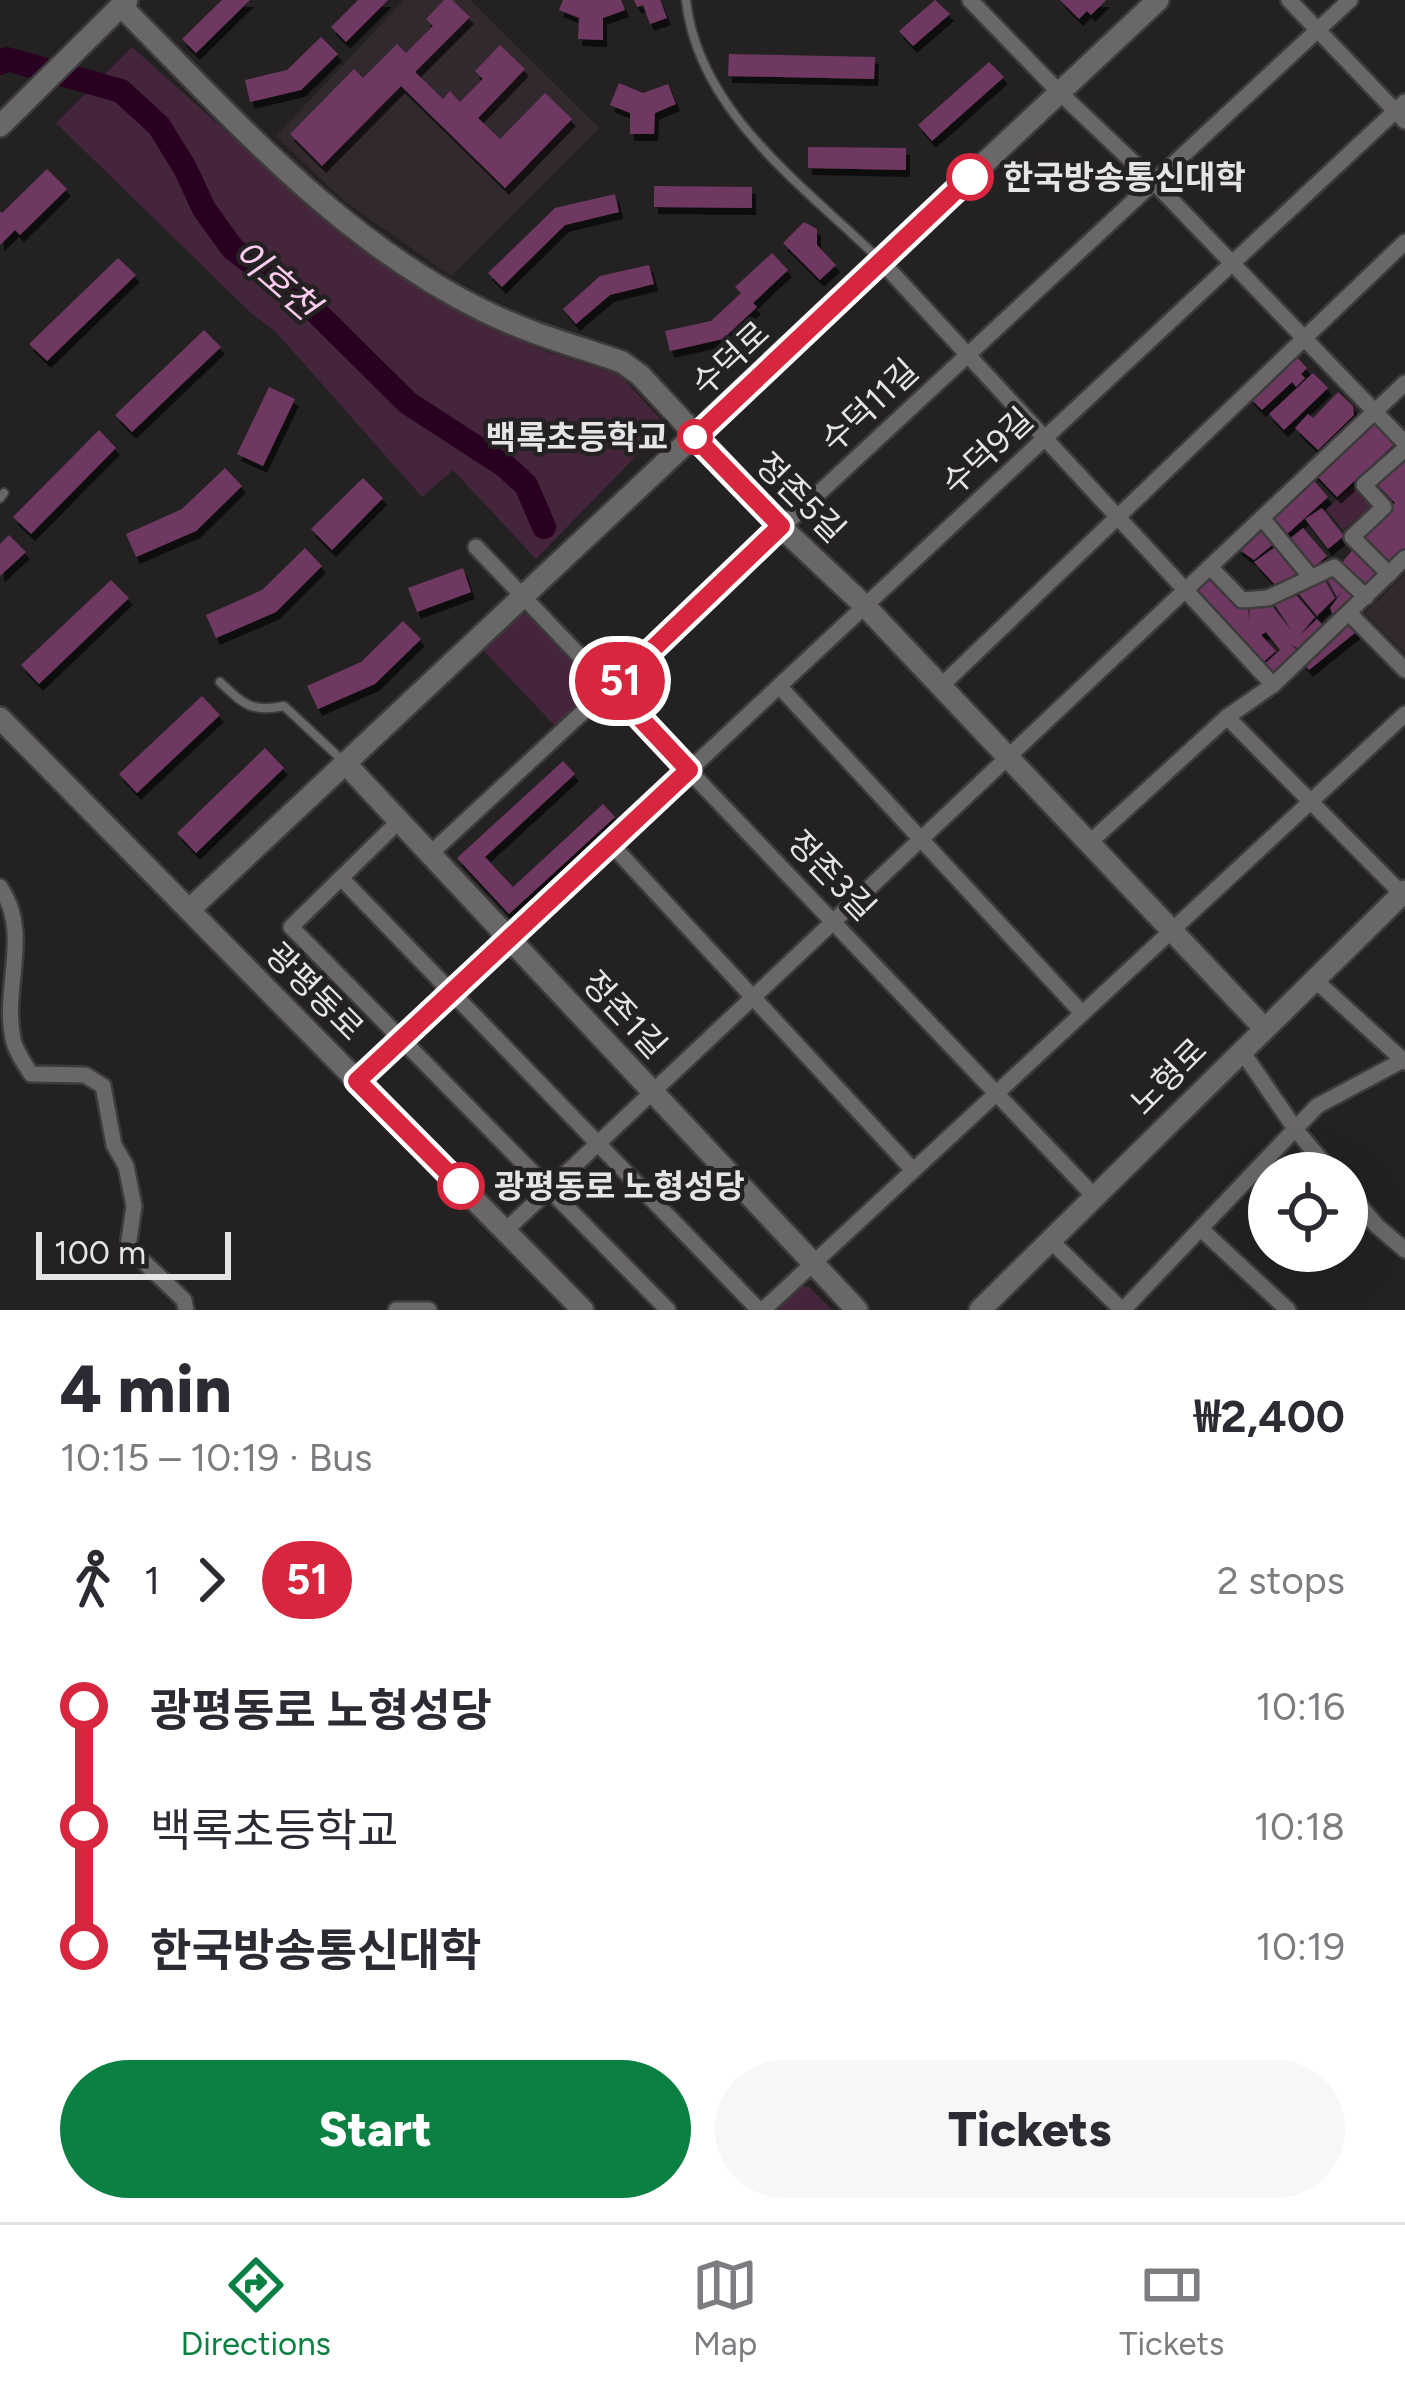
<!DOCTYPE html>
<meta charset="utf-8">
<style>
body{margin:0;font-family:Figtree,"Noto Sans KR",sans-serif;background:#f7f7f7;color:#2b2b33;height:100vh;display:flex;flex-direction:column;font-size:45px;white-space:nowrap}
*{box-sizing:border-box;margin:0}
p{font-size:39px;color:#7c7c81}
.icon{flex:none;width:66px;height:66px;fill:none;stroke:currentColor;stroke-width:2;stroke-linecap:round;stroke-linejoin:round}
.map{position:relative;height:1310px;overflow:hidden}
.drawer{display:flex;flex-direction:column;background:#fff;flex:1}
.drawer>*{flex:none}
.badge{padding:0 24px;border-radius:39px;font-size:42px;line-height:78px}
.controls{position:absolute;left:1248px;top:1152px;display:grid;gap:24px}
.controls a{display:grid;place-items:center;width:120px;height:120px;border-radius:50%;background:#fff;box-shadow:0 12px 48px #0002;font-size:60px}
.scale{position:absolute;left:36px;bottom:30px;width:195px;box-sizing:border-box;padding-left:12px;border:6px solid #e6e4e6;border-top:0;font-size:33px;line-height:42px;white-space:nowrap;color:#e6e4e6;-webkit-text-stroke:9px #242123;paint-order:stroke}
.map>.badge{position:absolute;translate:-50% -50%;box-shadow:0 0 0 6px #fff}
.legs{display:flex;align-items:center;gap:18px;height:132px;padding:0 60px;font-size:39px}
.legs p{margin-inline-start:auto}
.head{display:flex;align-items:center;justify-content:space-between;height:204px;padding:0 60px}
h1{font-size:66px;font-weight:800;line-height:90px}
.cta{display:flex;gap:24px;margin-top:auto;padding:24px 60px}
.cta a{flex:1;height:138px;border-radius:72px;background:#0b8043;color:#fff;font-size:48px;font-weight:800;line-height:138px;text-align:center}
.cta a+a{background:#f7f7f7;color:#2b2b33}
ul{padding:0 60px;list-style:none}
li{display:flex;align-items:center;gap:42px;height:120px;font-size:45px}
li i{display:grid;place-items:center;width:18px;height:100%;margin:0 15px;background:currentColor}
li i::after{content:'';width:30px;height:30px;margin:-15px;border:9px solid;border-radius:50%;background:#fff}
li p{margin-inline-start:auto}
li:first-child i{background:linear-gradient(#0000 50%,currentColor 0)}
li:last-child i{background:linear-gradient(currentColor 50%,#0000 0)}
.menu{display:flex;justify-content:space-around;align-items:center;height:168px;border-top:3px solid #e1e1e2;background:#fff;font-size:33px;color:#7c7c81}
.menu a{display:grid;justify-items:center;gap:6px}
.menu .active{color:#0b8043}
.map>svg:first-child{display:block}
.built{fill:#31292e}
.green{fill:#45253c}
.lines{fill:none;stroke-linecap:round;stroke-linejoin:round}
.river{stroke:#2a0021;stroke-width:24}
.building{fill:#6e3961;filter:url(#shadow)}
.lane-casing{stroke:#3d3b3c;stroke-width:12}
.street-casing{stroke:#3d3b3c;stroke-width:20}
.secondary-casing{stroke:#3d3b3c;stroke-width:26}
.lane{stroke:#6a6769;stroke-width:8}
.street{stroke:#6a6769;stroke-width:15}
.secondary{stroke:#6a6769;stroke-width:21}
.line-1-casing{stroke:#fff;stroke-width:27}
.line-1{stroke:#d7263d;stroke-width:18}
.stop-1-dot{fill:#fff;stroke:#d7263d;stroke-width:6}
.labels{text-anchor:middle;stroke-width:9;stroke-linejoin:round;paint-order:stroke}
.stop-label{font-size:33px;font-weight:bold;fill:#e6e4e6;stroke:#242123;text-anchor:start}
.street-label{font-size:33px;fill:#e6e4e6;stroke:#242123}
.water-label{font-size:36px;font-style:italic;fill:#ffccf0;stroke:#242123}
</style>
<div class="map">
<svg width="1405" height="1310" viewBox="0 0 1405 1310">
<defs>
<filter id="shadow"><feDropShadow dx="4" dy="7" stdDeviation="0" flood-color="#0009"/></filter>
</defs>
<rect width="100%" height="100%" fill="#242123"/>
<!-- built -->
<g class="built">
<polygon points="404,0 470,0 599,128 451,276 344,201 276,136"/>
<polygon points="1405,574 1405,654 1365,613"/>
</g>
<!-- green -->
<g class="green">
<polygon points="132,47 352,244 472,319 545,351 620,375 666,425 536,559 453,470 422,497 276,332 251,313 56,123"/>
<polygon points="1354,486 1372,506 1343,530 1326,509"/>
<polygon points="517,614 530,614 594,681 594,693 557,728 481,648"/>
<polygon points="799,1285 809,1287 832,1310 774,1310"/>
</g>
<g class="lines">
<!-- river -->
<polyline class="river" points="0,63 7,59 121,91 159,126 185,168 204,209 233,249 314,310 408,403 505,466 526,485 544,527"/>
</g>
<!-- building -->
<g class="building">
<polygon points="222,0 250,0 196,53 182,39"/>
<polygon points="358,0 388,0 346,42 331,27"/>
<polygon points="444,0 452,0 470,17 415,72 443,99 450,91 460,102 483,79 475,71 500,45 525,69 478,118 500,139 545,93 572,119 505,188 401,86 322,166 290,134 354,69 363,78 397,44 406,53 433,26 426,19"/>
<polygon points="563,0 621,0 625,10 603,18 603,40 578,39 579,18 559,10"/>
<polygon points="634,0 660,0 667,18 650,24 643,5 637,7"/>
<polygon points="935,0 950,14 913,46 899,31"/>
<polygon points="1060,0 1106,0 1091,15 1087,11 1079,19"/>
<polygon points="321,37 338,54 301,90 250,102 245,80 287,70"/>
<polygon points="729,54 875,57 874,79 728,76"/>
<polygon points="989,62 1004,77 932,141 918,125"/>
<polygon points="619,83 643,93 668,84 676,104 655,113 654,134 630,134 630,113 610,105"/>
<polygon points="808,147 906,148 906,170 808,168"/>
<polygon points="47,169 67,189 20,235 15,230 0,245 0,211 2,213"/>
<polygon points="654,186 752,187 752,208 654,207"/>
<polygon points="615,194 619,212 565,225 502,287 488,273 555,208"/>
<polygon points="804,222 817,229 817,245 836,265 820,280 783,243"/>
<polygon points="772,253 788,270 753,303 757,307 723,339 670,351 665,331 711,321 741,293 735,287"/>
<polygon points="118,258 136,275 47,361 29,344"/>
<polygon points="649,265 654,284 610,295 576,324 563,309 600,276"/>
<polygon points="204,330 221,347 132,432 115,415"/>
<polygon points="1294,354 1307,368 1301,374 1305,378 1296,387 1292,382 1262,410 1249,397"/>
<polygon points="1313,373 1328,388 1284,430 1269,414"/>
<polygon points="269,387 295,399 263,466 237,454"/>
<polygon points="1338,392 1353,406 1354,415 1318,450 1295,428 1308,414 1313,418"/>
<polygon points="1375,416 1400,439 1337,497 1313,472"/>
<polygon points="99,430 116,448 31,534 13,517"/>
<polygon points="1405,456 1405,553 1389,569 1358,536 1395,503 1374,481"/>
<polygon points="225,468 242,486 196,531 136,557 126,534 182,509"/>
<polygon points="1311,477 1328,497 1286,535 1269,517"/>
<polygon points="363,478 383,498 332,550 311,529"/>
<polygon points="1322,508 1344,536 1328,549 1305,519"/>
<polygon points="1261,523 1276,542 1254,560 1237,548"/>
<polygon points="1303,528 1327,556 1313,568 1287,541"/>
<polygon points="9,535 26,552 0,576 0,544"/>
<polygon points="1278,545 1304,574 1278,588 1254,562"/>
<polygon points="1356,546 1384,575 1366,594 1339,566"/>
<polygon points="305,548 322,566 276,612 216,638 206,615 262,590"/>
<polygon points="463,568 471,592 417,612 408,588"/>
<polygon points="1334,569 1361,596 1336,622 1330,608 1342,592 1337,597 1324,574"/>
<polygon points="1210,571 1247,602 1250,622 1249,602 1268,601 1292,631 1271,599 1290,588 1315,617 1299,636 1317,619 1327,630 1304,652 1290,644 1302,654 1273,682 1261,667 1280,650 1266,632 1261,635 1276,651 1259,666 1240,645 1252,632 1240,645 1189,591"/>
<polygon points="1322,575 1335,598 1317,616 1293,587"/>
<polygon points="111,580 129,598 39,684 21,665"/>
<polygon points="1349,618 1361,628 1309,670 1300,659"/>
<polygon points="403,621 421,639 375,684 318,709 307,686 361,662"/>
<polygon points="202,696 220,715 137,793 119,774"/>
<polygon points="265,748 284,768 196,853 177,833"/>
<polygon points="563,761 575,774 485,857 513,887 603,804 615,817 509,914 457,858"/>
</g>
<g class="lines">
<!-- lane casing -->
<g class="lane-casing">
<g id="lane">
<path d="M686,0C698,112 804,186 880,260"/>
<polyline points="0,498 4,493"/>
<path d="M220,682C243,704 252,713 284,706L342,760"/>
</g>
</g>
<!-- street casing -->
<g class="street-casing">
<g id="street">
<polyline points="970,0 1060,93 1154,182 1405,443"/>
<polyline points="1289,0 1405,121"/>
<polyline points="881,261 1273,685"/>
<polyline points="1262,518 1310,576"/>
<polyline points="476,547 1094,1196"/>
<polyline points="1210,567 1242,600 1268,598 1334,567 1366,597"/>
<polyline points="1389,574 1352,537 1384,507 1364,485 1405,449"/>
<polyline points="1349,613 1405,670"/>
<polyline points="779,686 1082,1013"/>
<polyline points="941,686 1405,242"/>
<polyline points="1227,717 1402,894"/>
<polyline points="399,821 291,927 668,1310"/>
<polyline points="610,843 913,1170"/>
<polyline points="1089,843 1227,717 1273,685 1405,558"/>
<polyline points="430,854 1350,0"/>
<polyline points="341,878 759,1310"/>
<path d="M0,887C32,933 2,987 13,1039C15,1051 25,1064 31,1074L85,1075L103,1086L114,1145L126,1166L134,1206L128,1247L184,1300L186,1310"/>
<polyline points="1315,980 1405,1062"/>
<polyline points="1241,1050 1296,1130 1332,1173"/>
<polyline points="357,1080 1405,102"/>
<polyline points="1347,1191 1377,1226 1405,1250"/>
<polyline points="1202,1230 1288,1310"/>
<polyline points="505,1231 1405,383"/>
<polyline points="1050,1240 1122,1310"/>
<polyline points="396,1310 429,1310"/>
<polyline points="763,1310 1405,714"/>
<polyline points="1123,1310 1317,1106 1403,1060"/>
</g>
</g>
<!-- secondary casing -->
<g class="secondary-casing">
<g id="secondary">
<path d="M121,6C233,118 340,241 484,311C528,333 576,346 622,362L640,375L781,527L865,606L1264,1028"/>
<polyline points="0,126 127,0"/>
<polyline points="0,718 583,1310"/>
<polyline points="345,763 857,1310"/>
<polyline points="189,910 1158,0"/>
<polyline points="980,1310 1405,891"/>
</g>
</g>
<!-- lane -->
<use href="#lane" class="lane"/>
<!-- street -->
<use href="#street" class="street"/>
<!-- secondary -->
<use href="#secondary" class="secondary"/>
</g>
<g class="lines">
<!-- line-1 casing -->
<g class="line-1-casing">
<polyline id="line-1" points="461,1186 357,1081 689,770 612,688 781,526 695,437 970,177"/>
</g>
<!-- line-1 -->
<use href="#line-1" class="line-1"/>
</g>
<!-- markers -->
<g class="stop-1-dot">
<circle cx="970" cy="177" r="21"/>
<circle cx="695" cy="437" r="15"/>
<circle cx="461" cy="1186" r="21"/>
</g>
<g class="labels">
<!-- stop labels -->
<g class="stop-label">
<text x="1003" y="189">한국방송통신대학</text>
<text x="668" y="449" text-anchor="end">백록초등학교</text>
<text x="494" y="1198">광평동로 노형성당</text>
</g>
<!-- street labels -->
<g class="street-label">
<text transform="translate(730 358) rotate(-43)" y="12">수덕로</text>
<text transform="translate(869 405) rotate(-43)" y="12">수덕11길</text>
<text transform="translate(987 451) rotate(-43)" y="12">수덕9길</text>
<text transform="translate(801 497) rotate(45)" y="12">정존5길</text>
<text transform="translate(832 875) rotate(46)" y="12">정존3길</text>
<text transform="translate(315 991) rotate(45)" y="12">광평동로</text>
<text transform="translate(625 1014) rotate(47)" y="12">정존1길</text>
<text transform="translate(1168 1076) rotate(-45)" y="12">노형로</text>
</g>
<!-- water labels -->
<g class="water-label">
<text transform="translate(276 279) rotate(41)" y="13">이호천</text>
</g>
</g>
</svg>
<div class="controls">
<a><svg class="icon" aria-label="locate" viewBox="0 0 24 24"><circle cx="12" cy="12" r="6"/><path d="M12 2v4M12 18v4M2 12h4M18 12h4"/></svg></a>
</div>
<div class="scale">100 m</div>
<b class="badge" style="left:620px;top:681px;background:#d7263d;color:#fff">51</b>
</div>
<section class="drawer">
<div class="head"><div><h1>4 min</h1><p>10:15 – 10:19 · Bus</p></div><b>₩2,400</b></div>
<div class="legs"><svg class="icon" aria-label="walk" viewBox="0 0 24 24"><circle cx="13" cy="4" r="2"/><path d="M13 8l-2 6 4 7M11 14l-3 7M7 12l3-4h3l4 4"/></svg>1<svg class="icon" aria-label="forward" viewBox="0 0 24 24"><path d="M9 5l7 7-7 7"/></svg><b class="badge" style="background:#d7263d;color:#fff">51</b><p>2 stops</p></div>
<ul>
<li><i style="color:#d7263d"></i><b>광평동로 노형성당</b><p>10:16</p></li>
<li><i style="color:#d7263d"></i><span>백록초등학교</span><p>10:18</p></li>
<li><i style="color:#d7263d"></i><b>한국방송통신대학</b><p>10:19</p></li>
</ul>
<div class="cta"><a>Start</a><a>Tickets</a></div>
</section>
<nav class="menu">
<a class="active"><svg class="icon" aria-label="directions" viewBox="0 0 24 24"><path d="M12 3l9 9-9 9-9-9zM9 14v-3h6M13 9l2 2-2 2"/></svg>Directions</a>
<a><svg class="icon" aria-label="map" viewBox="0 0 24 24"><path d="M3 6l6-2 6 2 6-2v14l-6 2-6-2-6 2zM9 4v14M15 6v14"/></svg>Map</a>
<a><svg class="icon" aria-label="tickets" viewBox="0 0 24 24"><path d="M3 7h18v10H3zM15 7v10"/></svg>Tickets</a>
</nav>
